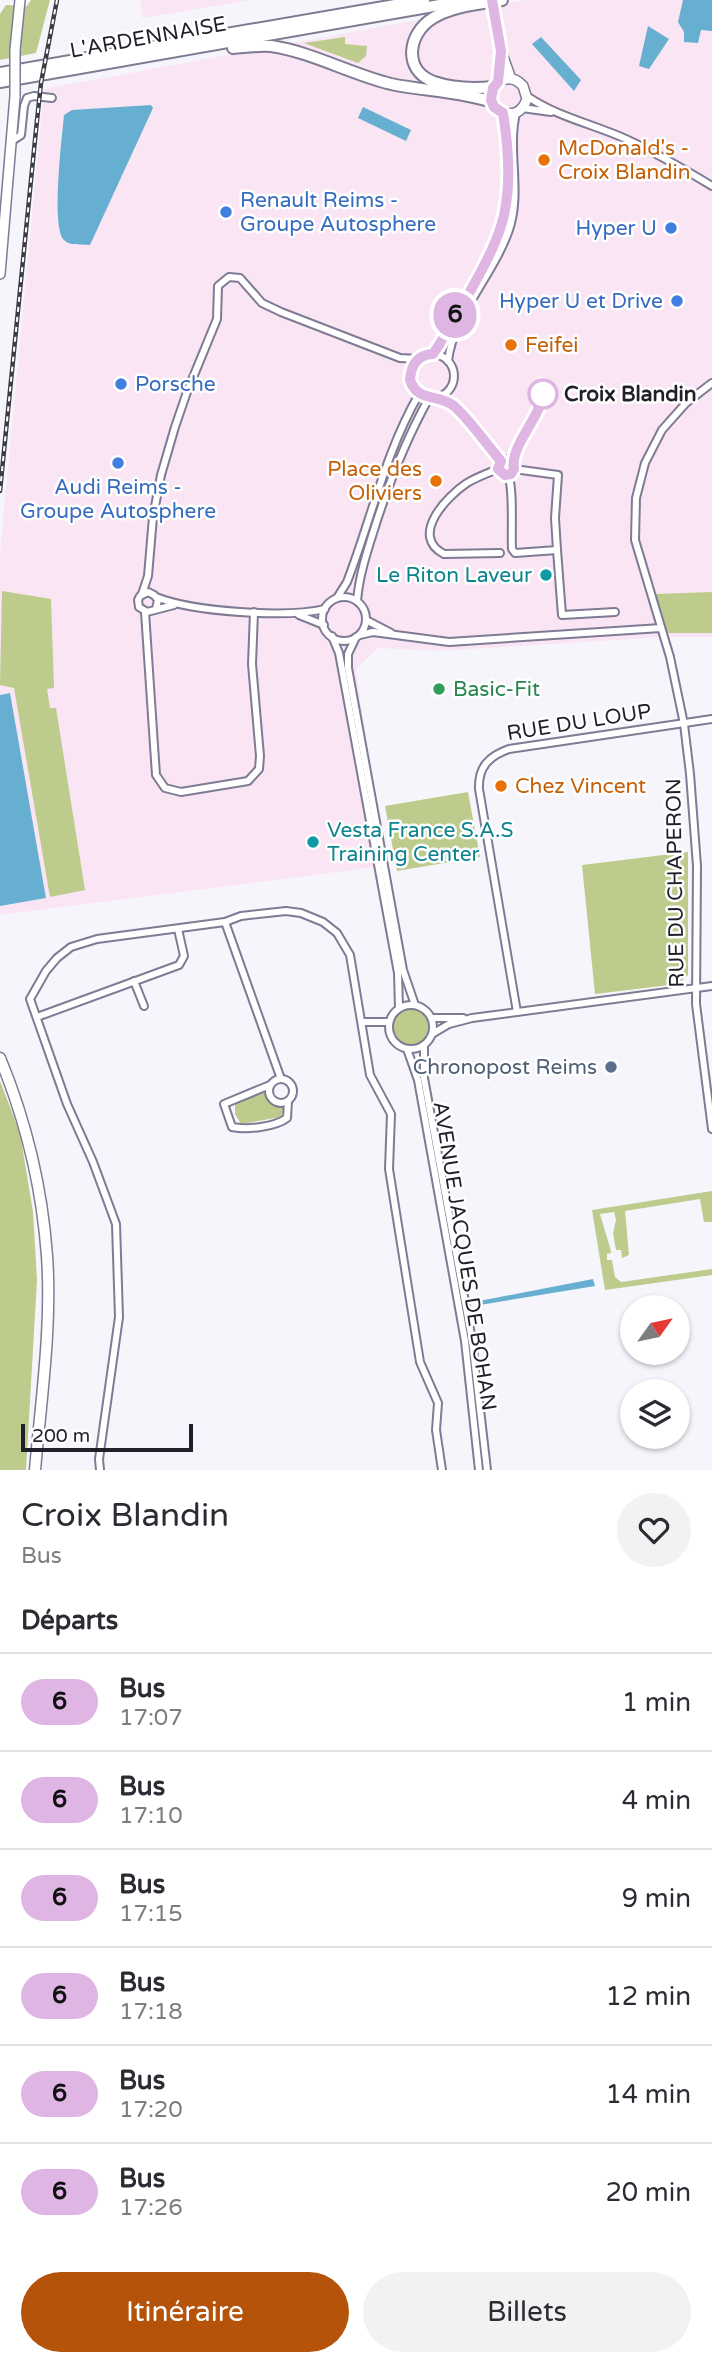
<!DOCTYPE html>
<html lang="fr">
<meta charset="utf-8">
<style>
body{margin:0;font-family:"Varela Round",sans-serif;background:#f2f2f3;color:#2b2b33;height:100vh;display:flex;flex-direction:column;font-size:26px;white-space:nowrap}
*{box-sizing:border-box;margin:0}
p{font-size:23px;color:#7c7c81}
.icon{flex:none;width:38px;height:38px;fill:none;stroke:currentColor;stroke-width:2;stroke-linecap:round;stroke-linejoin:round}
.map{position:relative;height:1470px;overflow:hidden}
.side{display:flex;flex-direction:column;background:#fff;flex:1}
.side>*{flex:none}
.badge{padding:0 14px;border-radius:23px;font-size:24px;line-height:46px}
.needle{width:46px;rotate:57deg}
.buttons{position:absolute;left:620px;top:1295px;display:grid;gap:14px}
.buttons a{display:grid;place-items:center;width:70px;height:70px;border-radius:50%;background:#fff;box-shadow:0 2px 5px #0004;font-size:35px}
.scale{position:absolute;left:21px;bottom:18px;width:172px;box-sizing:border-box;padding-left:7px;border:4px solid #211f29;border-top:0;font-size:19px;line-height:24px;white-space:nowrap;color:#211f29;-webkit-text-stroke:5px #fff;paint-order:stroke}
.map>.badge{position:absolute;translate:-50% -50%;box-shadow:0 0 0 4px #fff}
h2{padding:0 21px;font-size:26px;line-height:63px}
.round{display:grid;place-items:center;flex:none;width:74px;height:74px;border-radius:37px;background:#f2f2f3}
.overview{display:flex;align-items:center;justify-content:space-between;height:119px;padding:0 21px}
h1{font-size:33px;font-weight:600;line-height:52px}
.action{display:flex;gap:14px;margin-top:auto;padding:14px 21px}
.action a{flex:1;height:80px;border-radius:42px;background:#b45309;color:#fff;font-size:28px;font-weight:600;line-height:80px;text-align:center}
.action a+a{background:#f2f2f3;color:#2b2b33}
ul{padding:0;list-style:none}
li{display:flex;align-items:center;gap:21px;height:98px;padding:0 21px;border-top:2px solid #e1e1e2}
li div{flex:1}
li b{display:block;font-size:26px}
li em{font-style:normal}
li .badge{min-width:77px;font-weight:700;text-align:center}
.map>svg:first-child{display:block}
.commercial{fill:#fae5f4}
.green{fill:#bdcc8c}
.water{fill:#66afd1}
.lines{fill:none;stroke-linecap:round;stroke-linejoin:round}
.street-casing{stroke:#7f7b94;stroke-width:10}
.secondary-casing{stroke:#7f7b94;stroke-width:12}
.primary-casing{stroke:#7f7b94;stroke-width:13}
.highway-casing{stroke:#7f7b94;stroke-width:14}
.street{stroke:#fff;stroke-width:6}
.secondary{stroke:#fff;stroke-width:9}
.primary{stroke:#fff;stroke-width:10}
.highway{stroke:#fff;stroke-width:10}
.rail-casing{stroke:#3e3c45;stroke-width:4.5}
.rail{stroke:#fff;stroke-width:2;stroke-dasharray:5;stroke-linecap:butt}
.secondary-bridge-casing{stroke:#7f7b94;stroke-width:12;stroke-linecap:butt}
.secondary-bridge{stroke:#fff;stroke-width:9}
.line-casing{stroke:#fff;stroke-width:16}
.line{stroke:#deb5e3;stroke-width:10}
.food-dot{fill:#e8710a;stroke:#fff;stroke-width:2.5}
.shop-dot{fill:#3f7fe0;stroke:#fff;stroke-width:2.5}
.stop-dot{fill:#fff;stroke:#deb5e3;stroke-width:3.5}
.culture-dot{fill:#0f9aa8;stroke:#fff;stroke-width:2.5}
.leisure-dot{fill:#2e9e5b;stroke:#fff;stroke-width:2.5}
.service-dot{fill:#5c6f8a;stroke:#fff;stroke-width:2.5}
.labels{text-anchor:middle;stroke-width:5;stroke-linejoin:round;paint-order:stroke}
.street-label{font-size:21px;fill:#211f29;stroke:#fff}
.food-label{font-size:21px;fill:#c56008;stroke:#fff;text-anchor:start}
.shop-label{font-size:21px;fill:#366cbe;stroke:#fff;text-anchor:start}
.stop-label{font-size:21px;font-weight:bold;fill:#211f29;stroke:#fff;text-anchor:start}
.culture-label{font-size:21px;fill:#0d838f;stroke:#fff;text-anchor:end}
.leisure-label{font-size:21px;fill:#27864d;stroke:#fff;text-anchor:start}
.service-label{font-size:21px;fill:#4e5e75;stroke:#fff;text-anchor:end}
</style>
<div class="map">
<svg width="712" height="1470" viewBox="0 0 712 1470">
<rect width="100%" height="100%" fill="#f6f5fb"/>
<!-- commercial -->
<g class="commercial">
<polygon points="141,0 251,0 142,18"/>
<polygon points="525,0 712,0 712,637 664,637 438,651 378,648 356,669 384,866 0,915 0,553 44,89"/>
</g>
<!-- green -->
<g class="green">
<polygon points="31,0 50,0 36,53 0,60 0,14 6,5 27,6"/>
<polygon points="345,37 345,44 367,46 366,56 358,63 304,43"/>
<polygon points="2,591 51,599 54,688 47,689 50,708 56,708 85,890 50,897 14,688 0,685"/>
<polygon points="712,592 712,633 667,633 656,594"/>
<polygon points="468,792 480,857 397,871 385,806"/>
<polygon points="688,852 688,975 678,984 595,994 582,865"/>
<circle cx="410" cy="1027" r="18"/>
<polygon points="0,1081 20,1133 33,1212 37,1280 26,1470 0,1470"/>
<polygon points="266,1089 271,1103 284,1106 281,1117 241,1124 235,1114 235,1101"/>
<polygon points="712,1191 712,1222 704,1222 700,1199 625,1211 629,1255 622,1258 621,1250 616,1250 613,1233 616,1220 614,1212 600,1214 611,1251 611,1253 607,1254 607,1260 612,1260 615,1277 621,1282 712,1269 712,1275 605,1290 592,1210"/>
</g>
<!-- water -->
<g class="water">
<polygon points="683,0 712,0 712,31 701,30 698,43 684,42 684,32 678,22"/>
<polygon points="648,26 669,39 649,69 639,66"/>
<polygon points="541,37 581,80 574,91 532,44"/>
<path d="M151,105L153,108L90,245C82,244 69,246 64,240C51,227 62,137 64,115L72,110Z"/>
<polygon points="363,107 411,130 406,141 358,118"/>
<polygon points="10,693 46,898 0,906 0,695"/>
<polygon points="593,1279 595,1286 480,1305 479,1301"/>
</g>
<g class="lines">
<!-- street casing -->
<g class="street-casing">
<g id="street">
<path d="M527,96C557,117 593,124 626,139C656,153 684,169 712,186"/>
<polyline points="522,108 551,112"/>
<polyline points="12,141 21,135 24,106 27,98 34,96 52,98"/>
<polyline points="433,354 497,239 505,211 508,178 503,113"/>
<circle cx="432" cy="376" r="22"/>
<path d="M448,361C453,316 494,274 509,230C522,191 507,152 516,113"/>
<polyline points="712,383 686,403 662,430 645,463 636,498 635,540 670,657 684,724 690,774 697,866 696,1004 712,1129"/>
<polyline points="437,397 453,406 501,461"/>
<circle cx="506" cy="467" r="8"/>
<path d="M498,469C488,473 477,477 467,483C447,496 409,536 444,554L500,553"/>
<path d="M508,475C514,487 511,532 512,549L515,553L557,550L555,518L558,475L514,469"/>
<polyline points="557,550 562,615 615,612"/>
<polyline points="142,594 148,576 153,517 161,475 175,427 187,392 217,319 218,286 229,277 240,278 262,303 281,312 400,358 418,359"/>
<path d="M156,597C193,612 286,618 325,609"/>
<circle cx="344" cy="619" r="22"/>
<path d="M337,598L347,582C371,520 385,453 419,394"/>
<path d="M357,601C359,577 366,555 373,533C388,485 405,441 429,398"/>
<polyline points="156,609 158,600 154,595 148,592 140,596 138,600 139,607 147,612 174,605"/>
<polyline points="145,612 156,775 165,788 181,792 248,781 259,769 260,756 252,664 254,612"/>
<polyline points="299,615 324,625"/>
<polyline points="366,620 391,633"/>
<polyline points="360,635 373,632 449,642 661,628"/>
<polyline points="332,636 339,653 398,973 399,1008"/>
<polyline points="356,637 348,654 348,668 403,970 415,1005"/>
<polyline points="225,922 281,1079"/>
<polyline points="134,981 144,1006"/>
<circle cx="411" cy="1027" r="22"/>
<path d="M517,1012L479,789C478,767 489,756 509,749L712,719"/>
<polyline points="37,1017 179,965 184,956 178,929"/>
<polyline points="432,1018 463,1018"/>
<polyline points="362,1022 389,1022"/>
<polyline points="432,1034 449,1024 472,1018 712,986"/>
<polyline points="424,1045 424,1078 472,1340 487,1470"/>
<polyline points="407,1049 418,1080 465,1341 479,1470"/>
<circle cx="281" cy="1091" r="12"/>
<path d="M270,1085L224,1104L232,1127C247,1130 275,1127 287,1118L288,1101"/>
<polyline points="100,1470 99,1459 119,1317 116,1224 93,1162 67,1104 30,999 46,971 57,958 71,947 97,939 225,922 241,916 286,911 301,913 323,922 337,933 350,955 370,1075 391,1114 389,1169 420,1362 438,1403 436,1430 442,1470"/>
</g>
</g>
<!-- secondary casing -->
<g class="secondary-casing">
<g id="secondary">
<polyline points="495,17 501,51 511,79"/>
<polyline points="15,50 20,0"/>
<path d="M498,82C508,76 516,78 523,86L527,99C522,113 513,116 500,112L491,100L493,87L498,82L501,51"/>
<polyline points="0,274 15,96"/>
</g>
</g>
<!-- primary casing -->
<g class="primary-casing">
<path id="primary" d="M0,1058C26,1121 42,1187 47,1256C52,1326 41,1400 35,1470"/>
</g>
<!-- highway casing -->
<g class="highway-casing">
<g id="highway">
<path d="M233,48C246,47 258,45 271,46C312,52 350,74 391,84C424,91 459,91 492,102"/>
<polyline points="0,73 424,0"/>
<polyline points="0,82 468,0"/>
<path d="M493,87C473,89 452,88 434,82C402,70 408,33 433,18C453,6 479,4 502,0"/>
</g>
</g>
<!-- street -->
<use href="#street" class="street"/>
<!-- secondary -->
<use href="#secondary" class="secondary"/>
<!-- primary -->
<use href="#primary" class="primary"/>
<!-- highway -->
<use href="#highway" class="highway"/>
<!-- rail casing -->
<g class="rail-casing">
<polyline id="rail" points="0,491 36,130 41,83 57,0"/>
</g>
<!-- rail -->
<use href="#rail" class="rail"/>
<!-- secondary-bridge casing -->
<g class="secondary-bridge-casing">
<g id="secondary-bridge">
<polyline points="492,0 495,17"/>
<polyline points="15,96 15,50"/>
</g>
</g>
<!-- secondary-bridge -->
<use href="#secondary-bridge" class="secondary-bridge"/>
</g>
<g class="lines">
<!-- line casing -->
<g class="line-casing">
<path id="line" d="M492,0L501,51L498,82L493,88L491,100L494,107L503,113C508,144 511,179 505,210C499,249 459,309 439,345L433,354C417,355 411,365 410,380C418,403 438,393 454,406C470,420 486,444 501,461L498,469L505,475L511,474L514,469C509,443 549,411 542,385"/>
</g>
<!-- line -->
<use href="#line" class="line"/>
</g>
<!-- markers -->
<g class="food-dot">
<circle cx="544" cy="160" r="7"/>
<circle cx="511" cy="345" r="7"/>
<circle cx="436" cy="481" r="7"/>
<circle cx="501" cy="786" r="7"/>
</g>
<g class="shop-dot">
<circle cx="226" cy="212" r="7"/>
<circle cx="671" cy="228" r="7"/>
<circle cx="677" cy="301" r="7"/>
<circle cx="121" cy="384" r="7"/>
<circle cx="118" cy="463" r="7"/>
</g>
<circle class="stop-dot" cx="543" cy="394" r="14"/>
<g class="culture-dot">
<circle cx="546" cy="575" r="7"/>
<circle cx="313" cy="842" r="7"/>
</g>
<circle class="leisure-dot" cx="439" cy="689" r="7"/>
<circle class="service-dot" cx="611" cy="1067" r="7"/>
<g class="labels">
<!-- street labels -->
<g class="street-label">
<text transform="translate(148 37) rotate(-10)" y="7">L'ARDENNAISE</text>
<text transform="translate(579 722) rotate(-9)" y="7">RUE DU LOUP</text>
<text transform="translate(675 883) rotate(-91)" y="7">RUE DU CHAPERON</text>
<text transform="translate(465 1256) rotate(81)" y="7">AVENUE JACQUES DE BOHAN</text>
</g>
<!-- food labels -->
<g class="food-label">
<text x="558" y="155">McDonald's -<tspan x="558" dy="24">Croix Blandin</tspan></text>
<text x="525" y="352">Feifei</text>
<text x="422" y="476" text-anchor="end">Place des<tspan x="422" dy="24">Oliviers</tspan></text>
<text x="515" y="793">Chez Vincent</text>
</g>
<!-- shop labels -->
<g class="shop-label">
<text x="240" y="207">Renault Reims -<tspan x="240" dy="24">Groupe Autosphere</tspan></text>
<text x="657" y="235" text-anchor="end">Hyper U</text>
<text x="663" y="308" text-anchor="end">Hyper U et Drive</text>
<text x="135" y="391">Porsche</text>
<text x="118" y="494" text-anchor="middle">Audi Reims -<tspan x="118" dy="24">Groupe Autosphere</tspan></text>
</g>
<!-- stop labels -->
<g class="stop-label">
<text x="564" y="401">Croix Blandin</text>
</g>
<!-- culture labels -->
<g class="culture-label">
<text x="532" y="582">Le Riton Laveur</text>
<text x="327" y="837" text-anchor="start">Vesta France S.A.S<tspan x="327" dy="24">Training Center</tspan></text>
</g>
<!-- leisure labels -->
<g class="leisure-label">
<text x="453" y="696">Basic-Fit</text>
</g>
<!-- service labels -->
<g class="service-label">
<text x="597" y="1074">Chronopost Reims</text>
</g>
</g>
</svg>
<div class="buttons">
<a><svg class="needle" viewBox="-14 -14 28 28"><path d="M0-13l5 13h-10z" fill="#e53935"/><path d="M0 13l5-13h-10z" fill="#7c7c81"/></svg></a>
<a><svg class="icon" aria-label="layers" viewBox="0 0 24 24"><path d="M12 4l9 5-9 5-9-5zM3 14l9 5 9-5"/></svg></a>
</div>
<div class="scale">200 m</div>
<b class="badge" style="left:455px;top:315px;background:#deb5e3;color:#111">6</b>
</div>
<section class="side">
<div class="overview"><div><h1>Croix Blandin</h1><p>Bus</p></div><a class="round"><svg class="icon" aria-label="heart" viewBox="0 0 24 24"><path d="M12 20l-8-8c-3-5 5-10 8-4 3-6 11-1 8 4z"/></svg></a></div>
<h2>Départs</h2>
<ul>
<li><span class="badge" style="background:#deb5e3;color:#111">6</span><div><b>Bus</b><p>17:07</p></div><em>1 min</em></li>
<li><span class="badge" style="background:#deb5e3;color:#111">6</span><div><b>Bus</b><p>17:10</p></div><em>4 min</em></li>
<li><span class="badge" style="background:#deb5e3;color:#111">6</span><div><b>Bus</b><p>17:15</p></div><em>9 min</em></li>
<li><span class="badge" style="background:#deb5e3;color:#111">6</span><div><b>Bus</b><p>17:18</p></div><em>12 min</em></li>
<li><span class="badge" style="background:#deb5e3;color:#111">6</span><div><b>Bus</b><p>17:20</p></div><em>14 min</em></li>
<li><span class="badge" style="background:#deb5e3;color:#111">6</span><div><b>Bus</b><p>17:26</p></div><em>20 min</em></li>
</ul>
<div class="action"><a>Itinéraire</a><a>Billets</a></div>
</section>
